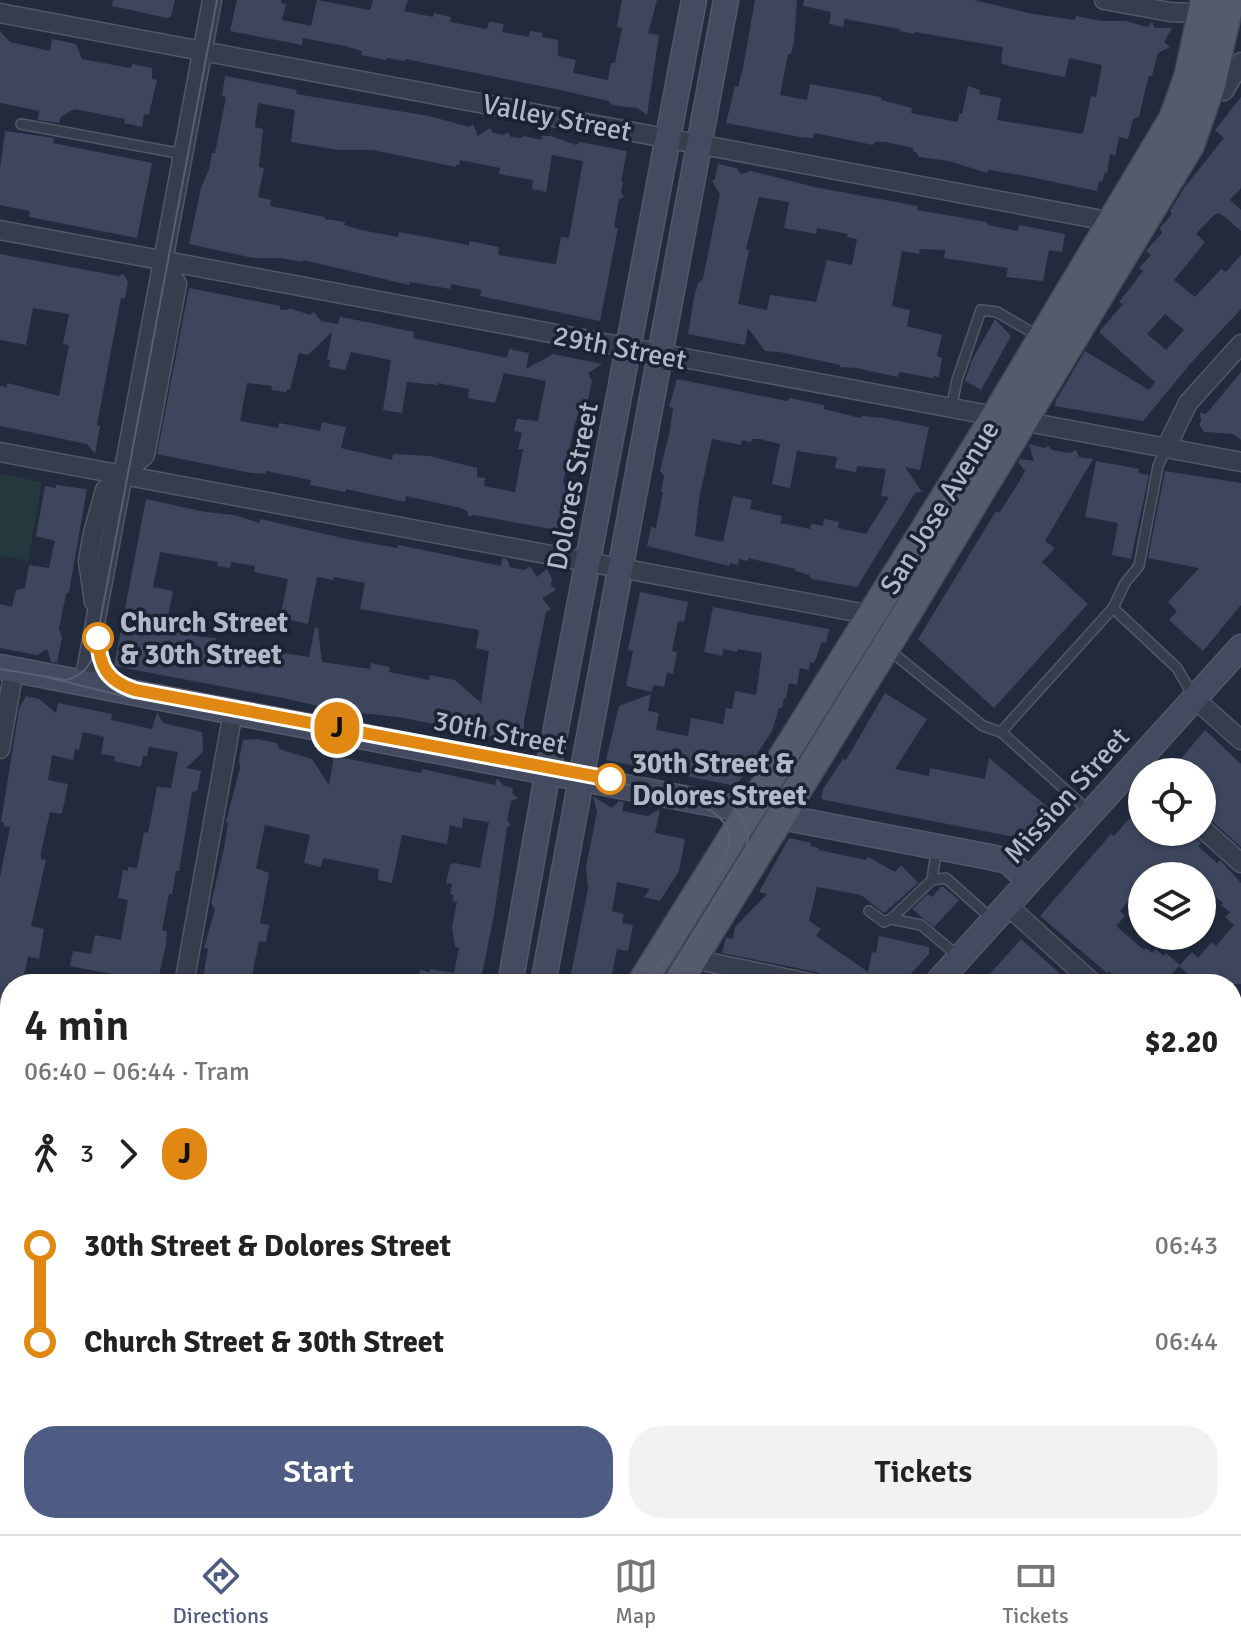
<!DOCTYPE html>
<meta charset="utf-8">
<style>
body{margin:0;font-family:Signika,sans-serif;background:#f2f2f2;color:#222;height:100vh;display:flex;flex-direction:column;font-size:30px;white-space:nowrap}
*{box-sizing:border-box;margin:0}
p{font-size:26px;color:#767676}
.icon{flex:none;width:44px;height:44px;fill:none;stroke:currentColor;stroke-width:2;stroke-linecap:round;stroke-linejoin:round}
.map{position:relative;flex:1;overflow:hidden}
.sheet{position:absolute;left:0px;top:974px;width:1242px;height:560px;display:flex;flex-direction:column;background:#fff;border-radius:32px 32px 0 0;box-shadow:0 2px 6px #0004}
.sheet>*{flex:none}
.badge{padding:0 16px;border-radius:26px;font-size:28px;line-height:52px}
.tools{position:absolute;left:1128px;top:758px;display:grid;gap:16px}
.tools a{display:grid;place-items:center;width:88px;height:88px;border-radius:50%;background:#fff;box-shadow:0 2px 6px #0004;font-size:40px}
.map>.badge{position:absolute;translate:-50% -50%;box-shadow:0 0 0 4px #fff}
.legs{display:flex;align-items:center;gap:12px;height:88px;padding:0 24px;font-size:26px}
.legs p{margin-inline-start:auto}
.overview{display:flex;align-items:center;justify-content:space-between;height:136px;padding:0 24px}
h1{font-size:44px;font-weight:600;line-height:60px}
.action{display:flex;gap:16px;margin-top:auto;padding:16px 24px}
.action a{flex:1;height:92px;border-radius:32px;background:#4e5c84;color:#fff;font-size:32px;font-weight:600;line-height:92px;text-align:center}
.action a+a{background:#f2f2f2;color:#222}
ul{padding:0 24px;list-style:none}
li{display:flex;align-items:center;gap:28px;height:96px;font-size:30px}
li i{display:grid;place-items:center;width:12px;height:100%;margin:0 10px;background:currentColor}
li i::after{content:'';width:20px;height:20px;margin:-10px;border:6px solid;border-radius:50%;background:#fff}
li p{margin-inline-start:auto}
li:first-child i{background:linear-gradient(#0000 50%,currentColor 0)}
li:last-child i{background:linear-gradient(currentColor 50%,#0000 0)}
.tab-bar{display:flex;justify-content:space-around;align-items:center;height:112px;border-top:2px solid #e0e0e0;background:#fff;font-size:22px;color:#767676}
.tab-bar a{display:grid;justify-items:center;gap:4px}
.tab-bar .active{color:#4e5c84}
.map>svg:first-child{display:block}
.green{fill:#24383e}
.building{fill:#3e465d;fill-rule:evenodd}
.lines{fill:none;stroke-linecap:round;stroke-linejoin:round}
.lane-casing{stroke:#515868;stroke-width:12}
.street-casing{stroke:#515868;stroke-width:21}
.secondary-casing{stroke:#515868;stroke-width:27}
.primary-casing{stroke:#3f4656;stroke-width:31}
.lane{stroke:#363d4d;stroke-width:9}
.street{stroke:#363d4d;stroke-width:18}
.secondary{stroke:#444b60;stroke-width:24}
.primary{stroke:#545b6d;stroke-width:28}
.tram{stroke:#586074;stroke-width:2}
.line-1-casing{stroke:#fff;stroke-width:18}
.line-1{stroke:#e18813;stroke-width:12}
.stop-1-dot{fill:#fff;stroke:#e18813;stroke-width:4}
.labels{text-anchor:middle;stroke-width:7;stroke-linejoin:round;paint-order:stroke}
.street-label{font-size:28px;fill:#b2b8c9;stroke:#1b2232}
.stop-label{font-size:28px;font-weight:bold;fill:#b2b8c9;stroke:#1b2232;text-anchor:start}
</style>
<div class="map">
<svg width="1241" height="1534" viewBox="0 0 1241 1534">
<rect width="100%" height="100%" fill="#222a3d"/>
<!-- green -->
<polygon class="green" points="0,474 42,482 28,561 0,556"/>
<!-- building -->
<g class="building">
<polygon points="113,0 175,0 171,16 167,18 112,6"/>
<polygon points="237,0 282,0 281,3 286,4 282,20 311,26 317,0 370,10 373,0 408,0 404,11 433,17 434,13 451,17 450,22 487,29 489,22 504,24 502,32 529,37 530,31 543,33 542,37 558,40 558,56 576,60 573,73 608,80 611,63 615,63 622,28 617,27 622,0 657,0 648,33 659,35 647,115 637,108 611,105 609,101 551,88 405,59 405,61 387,58 386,60 361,55 362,51 345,46 303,38 302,45 230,31"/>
<polygon points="755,0 797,0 794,42 791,54 788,54 780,95 807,100 810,84 881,97 881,100 912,108 911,113 958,122 959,114 962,114 968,86 980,90 979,94 1001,98 997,120 1083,134 1091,96 1096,97 1102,65 1069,58 1065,77 1009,66 1001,63 1003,47 915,32 915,34 899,31 900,29 845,19 843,27 829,24 831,12 803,6 804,0 974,0 1033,14 1075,20 1076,16 1101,21 1126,21 1147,27 1152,22 1155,28 1172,28 1164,42 1170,47 1158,53 1152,76 1149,76 1146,86 1139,117 1133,119 1128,139 1119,137 1115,156 1110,154 1107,173 1105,172 1102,182 1099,181 1097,191 1021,175 988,170 987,173 949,161 919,157 916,152 913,151 913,148 886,142 875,142 873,145 814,133 813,138 800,137 726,123 735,86 738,87 743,68"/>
<polygon points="0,31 10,42 50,51 52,39 76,44 82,59 130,68 133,64 152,68 152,79 157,80 149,114 144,115 142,127 124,123 125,119 74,109 61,117 59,123 38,120 39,111 0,103"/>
<path d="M225,76L297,90L296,94L429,116L469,127L473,124L478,136L490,128L493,133L504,135L508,132L511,137L521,138L524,136L541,140L542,136H551L576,145L580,142L627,151L621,181H623L621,192L624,197L619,199L616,215L614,227L618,228L600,321L480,296L482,290L451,284L450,289L410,282L409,285L303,260V262L281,258H253L189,244L201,188L209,169L212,153H215L226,97L222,96ZM258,103L295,110L291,142L339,150H373L456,167V165H459L460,160L500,168L499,174L533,180L532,189L546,192L552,155L583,161L569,238L561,237L556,264H554L498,255L499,247L469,241V245L399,232L398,237L361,230L344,225L345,222L325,219V217L270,206L271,200L258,197L264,168L259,167L263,129L255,127Z"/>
<path d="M1241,97V188L1230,200L1241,210V231L1224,216L1218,213L1214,215L1196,234L1205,242L1174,280L1195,297L1221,269L1226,272L1241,255V309L1190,364L1143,421L1055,406L1056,400L1085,351L1149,390L1155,382L1099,332L1123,304L1119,302L1143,271L1139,268L1151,255L1146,251L1162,233L1160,228L1172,214L1170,211L1184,188L1224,138L1215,130ZM1165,314L1184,330L1166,350L1147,334Z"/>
<polygon points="5,131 54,138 53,143 152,163 137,238 29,217 30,211 0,205 0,170"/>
<path d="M718,164L736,168L741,174L751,171L814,187L918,206L917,210L987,222L988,225L1018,231L1019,225L1065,234L1062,252L1049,250L1043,281L1006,277L1008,268L944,258L945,250L920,249L919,254L902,251L892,306L910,310L907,326L942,335L937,356L942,358L939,377L934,376V378L899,372L898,377L856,368L840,367V365L780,352L765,351L748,328L745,345L688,334L694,297L698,284L703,279L720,194L712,181L715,179ZM759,197L789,202L784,228L816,234L817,228L848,234L847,237L857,239L852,265L827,260L816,302L770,295L767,310L738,304L749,250L746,249Z"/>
<polygon points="0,254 119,276 123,274 128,282 125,298 121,298 97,425 100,426 95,454 87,444 0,426 0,386 7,387 7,383 59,396 69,345 63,344 69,314 33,308 26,345 0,340"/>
<path d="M189,288L280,306V310L292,309L310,315L314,312L321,321L338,324L340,317L367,322L414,332L413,338L507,358L509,349L529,353L526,369L553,354L602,364L588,373L592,381L586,408L580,407L574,427L563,483L570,484L562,531L474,515L469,517L467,511L461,508L406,496L405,502L346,489L345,492L310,485L311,480L266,471V474L251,473L157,454ZM332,332L327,360H330L329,367L345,370L351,352L391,360L383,410L402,413L407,382L438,385V383L469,389L468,398L495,403L504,373L546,381L538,421L517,419L514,431L522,433L518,449H523L515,492L484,486L485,478L477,477V468L430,456L393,454L392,460L341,448L346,427L322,422L320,431L279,423L278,428L240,421L247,383L272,386L271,390L286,392L287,389L290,390L299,353L308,355Z"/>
<polygon points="995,319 1011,336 981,390 965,381 972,360"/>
<polygon points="1241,372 1241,440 1233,434 1204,432 1199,424 1201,421 1200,413 1206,414"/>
<path d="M677,379L787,401L790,398L804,401L824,405V409L860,418L862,416L883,418L929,427L920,470L905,467L922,492L915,493L857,587L812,579L809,575L795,571L796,569L748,558V561L739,559L738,565L730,563L729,566L647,546L651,527L656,528L663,492H661L664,476L660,471L670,430L673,408L669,407ZM712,439L741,445L742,440L751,442L752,439H760L780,444L772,484L790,488L797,451L837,457L835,468L856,472L857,466L886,469L881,496L889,497L866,534L838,528L839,522L824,519L823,526L811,524L810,529L780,523L782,516L750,509L752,500L733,496L723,542L695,536L699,499Z"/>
<polygon points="1029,444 1045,448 1048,445 1052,450 1070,453 1076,450 1079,457 1093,459 1045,541 1055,548 1042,562 1088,604 994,708 918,639 996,511 999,513 1019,482 1025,471 1018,462 1020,459 1034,461"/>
<polygon points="1096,461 1139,469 1138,473 1149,475 1131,559 1112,555 1118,523 1085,517"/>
<polygon points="1165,471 1241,483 1241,605 1203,651 1169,620 1177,611 1168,602 1199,568 1148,558"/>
<polygon points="56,485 87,489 69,592 66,594 59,629 62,637 57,663 51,662 47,649 37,655 0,648 0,604 12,607 16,590 25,588 29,565 49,568 55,541 36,536 45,486 56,488"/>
<path d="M146,499L205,512L235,515L259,523L260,519L347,539L397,548L398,545L501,566L502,558L507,559L510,567L525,570L530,566L537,577L547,569L552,579L551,585L556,590L542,598L551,609L546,612L524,721V735L519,741L457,730V732L438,729L439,725L398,717L341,711L283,698L114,666ZM160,552L218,562L217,566L230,568L231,562L255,566L254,572L288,579L280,618L308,624L317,577L333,580V577L365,583L360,609L479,630L476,648L489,651L481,703L455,680L430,675L429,680L389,672L390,667L371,663L370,669L322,662L318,628L315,627L309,657L239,646L235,666L212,662L216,638L201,637L166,627L173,591L153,587Z"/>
<polygon points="640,592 688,602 684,622 678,621 672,651 677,652 673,674 667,673 664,687 653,685 652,692 626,686 633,651 628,650"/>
<polygon points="713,607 829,629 826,643 822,642 814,663 810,662 809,670 800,668 797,685 789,683 786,698 784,698 782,708 779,708 772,731 736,786 606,760 619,706 651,694 648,711 659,713 656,730 688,736 691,718 723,724 726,708 732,709 735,691 756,695 762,653 738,649 737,652 723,649 722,656 704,652"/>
<polygon points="885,693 927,719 895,769 929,776 930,768 985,779 989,758 1054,812 1030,837 1024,839 824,800 821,798 823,789 843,759 846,760"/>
<polygon points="26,696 39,699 56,713 58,703 112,714 111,720 152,729 157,712 163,723 202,732 203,748 202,753 186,768 201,771 197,791 192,792 179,871 176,871 172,894 169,894 162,930 167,931 166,945 157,984 115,984 117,975 70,966 73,951 91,954 95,935 121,940 128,900 118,898 123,870 128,871 128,867 137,868 144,832 148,833 157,787 171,788 178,752 149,747 147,756 143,756 141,767 114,761 115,756 101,754 104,737 83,732 79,750 75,749 73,760 52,755 48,780 68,784 62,814 50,812 41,852 41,859 46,860 31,926 44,929 39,959 28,957 22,984 10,984 6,1017 0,1017 0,877 10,827 4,826 4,823 1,822 19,709"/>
<polygon points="1205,730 1241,764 1241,847 1210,819 1202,816 1202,772 1170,772"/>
<polygon points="256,739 277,743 279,749 312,759 329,785 334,756 421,773 422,769 495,785 497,778 504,786 513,788 512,793 518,798 511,801 507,820 511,825 507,827 494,915 481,979 479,978 478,984 417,984 420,970 429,972 430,969 454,973 459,948 455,947 452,927 457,902 452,901 454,895 450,894 452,884 446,883 450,865 455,863 480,868 489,822 463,818 462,828 450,825 447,844 402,835 392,883 378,880 379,869 323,858 321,867 304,863 310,835 265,825 256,868 269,873 260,923 269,925 266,942 259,941 252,976 248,975 243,984 202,984 208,949 204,948 215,910 211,903 224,848 228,823 226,822 240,768 239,760 243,740"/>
<polygon points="593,796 612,808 619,801 624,802 622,811 648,816 660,809 655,833 685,839 679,871 660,901 644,897 650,889 617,882 612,911 624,914 622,923 633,925 628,951 617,949 610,984 569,984 588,888 586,867 597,812"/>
<polygon points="1142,804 1142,832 1191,832 1201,843 1198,846 1217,863 1220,860 1241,883 1241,984 1199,984 1179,966 1192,952 1198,958 1212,942 1216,946 1234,925 1225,917 1230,912 1221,905 1223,903 1202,885 1202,876 1174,876 1162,866 1154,876 1142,876 1142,886 1120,911 1125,916 1116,926 1144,950 1146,948 1152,953 1156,949 1163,956 1166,953 1180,965 1163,984 1124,984 1108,971 1107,973 1040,916 1111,834 1114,836"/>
<polygon points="789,838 811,843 810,846 819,848 819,850 866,860 868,857 895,872 901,865 918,883 884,913 861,895 817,887 809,921 821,929 816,936 868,972 872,952 876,953 879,936 929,947 929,954 908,977 903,976 897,984 845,984 825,979 816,972 722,953 726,938 733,939 735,927 767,894 759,892"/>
<polygon points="942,886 959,900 934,927 912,909 928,894 932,897"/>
<polygon points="1021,939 1072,984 981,984"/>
</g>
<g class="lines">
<!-- lane casing -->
<g class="lane-casing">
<g id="lane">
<polyline points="21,124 183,154"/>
<polyline points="951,409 957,380 981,310 997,312 1040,337"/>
<polyline points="1113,608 1125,583 1139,566 1158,466 1166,448"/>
<polyline points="888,649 983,726 1001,732 1090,812"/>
<polyline points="1001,732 1113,608 1177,668 1194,697"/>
<polyline points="937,847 932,880 891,919 921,925 958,956"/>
<polyline points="932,880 946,878 993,920"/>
<polyline points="869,911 884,922 891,919"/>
</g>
</g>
<!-- street casing -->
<g class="street-casing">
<g id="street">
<polyline points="1104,0 1170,12 1212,14"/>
<polyline points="0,13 1113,222"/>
<polyline points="1224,91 1241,62"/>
<polyline points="0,230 1241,462"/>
<polyline points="1166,448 1188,403 1241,344"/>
<polyline points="0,452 872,615"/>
<polyline points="94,602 88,561 93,533 105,490 145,455 177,284 163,261"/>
<polyline points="84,682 212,0"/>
<polyline points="1194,698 1241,740"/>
<polyline points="0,749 14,670"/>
<polyline points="1202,828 1241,863"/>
<polyline points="1007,905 1094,984"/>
<polyline points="693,959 814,984"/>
<polyline points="184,984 233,712"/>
<polyline points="1232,1052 1241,1042"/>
<polyline points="1232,1108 1241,1116"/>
<polyline points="1232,1286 1241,1295"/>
<polyline points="0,1315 10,1317"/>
<polyline points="1232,1369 1241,1359"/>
<polyline points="989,1524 1000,1534"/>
<polyline points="17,1534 22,1524"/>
<polyline points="239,1534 246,1524"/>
<polyline points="710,1534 719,1524"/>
</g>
</g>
<!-- secondary casing -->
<g class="secondary-casing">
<g id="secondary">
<polyline points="0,667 990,857 1008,861 1029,881"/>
<polyline points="510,984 547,776 694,0"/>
<polyline points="543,984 726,0"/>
<polyline points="936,984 1241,647"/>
<polyline points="1164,1524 1175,1534"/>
<polyline points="443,1534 449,1524"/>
</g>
</g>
<!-- primary casing -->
<g class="primary-casing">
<g id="primary">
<polyline points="641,984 995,417 1173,119 1188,78 1205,0"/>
<polyline points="677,984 902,621 1190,145 1211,85 1230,0"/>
<polyline points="320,1534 325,1524"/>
<polyline points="374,1534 379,1524"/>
</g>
</g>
<!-- lane -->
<use href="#lane" class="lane"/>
<!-- street -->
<use href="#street" class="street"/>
<!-- secondary -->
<use href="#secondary" class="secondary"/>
<!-- primary -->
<use href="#primary" class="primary"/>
<!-- tram -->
<g class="tram">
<path d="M98,629C97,660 103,680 135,690L728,804C744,815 750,827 747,846L663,984"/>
<path d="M0,669L66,680C80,677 89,668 94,654L217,0"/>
<polyline points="50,678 135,699"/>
<path d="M690,803C733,814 739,842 716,877"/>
<polyline points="648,984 665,958"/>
<polyline points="339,1534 344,1524"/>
</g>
</g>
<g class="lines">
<!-- line-1 casing -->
<g class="line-1-casing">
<path id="line-1" d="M98,638C99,666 107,681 135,690L610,779"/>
</g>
<!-- line-1 -->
<use href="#line-1" class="line-1"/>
</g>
<!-- markers -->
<g class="stop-1-dot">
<circle cx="98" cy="638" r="14"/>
<circle cx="610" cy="779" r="14"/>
</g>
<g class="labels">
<!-- street labels -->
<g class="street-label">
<text transform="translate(557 117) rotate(11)" y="10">Valley Street</text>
<text transform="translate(620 347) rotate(11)" y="10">29th Street</text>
<text transform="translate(572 486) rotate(-79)" y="10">Dolores Street</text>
<text transform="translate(939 507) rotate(-58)" y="10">San Jose Avenue</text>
<text transform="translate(500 732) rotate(11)" y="10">30th Street</text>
<text transform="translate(1066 795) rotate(-48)" y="10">Mission Street</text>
</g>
<!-- stop labels -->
<g class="stop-label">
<text x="120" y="632">Church Street<tspan x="120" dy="32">&amp; 30th Street</tspan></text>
<text x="632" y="773">30th Street &amp;<tspan x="632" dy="32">Dolores Street</tspan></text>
</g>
</g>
</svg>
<div class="tools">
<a><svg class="icon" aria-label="locate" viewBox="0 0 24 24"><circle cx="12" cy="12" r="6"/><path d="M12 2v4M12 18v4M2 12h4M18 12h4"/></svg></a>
<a><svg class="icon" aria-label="layers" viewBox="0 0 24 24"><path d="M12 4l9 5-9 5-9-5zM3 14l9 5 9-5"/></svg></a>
</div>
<b class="badge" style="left:337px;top:728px;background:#e18813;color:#111">J</b>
<section class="sheet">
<div class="overview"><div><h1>4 min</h1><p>06:40 – 06:44 · Tram</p></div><b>$2.20</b></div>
<div class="legs"><svg class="icon" aria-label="walk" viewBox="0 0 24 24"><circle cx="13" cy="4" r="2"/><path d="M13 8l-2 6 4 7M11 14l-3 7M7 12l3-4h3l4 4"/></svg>3<svg class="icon" aria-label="forward" viewBox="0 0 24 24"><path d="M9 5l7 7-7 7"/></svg><b class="badge" style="background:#e18813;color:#111">J</b></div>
<ul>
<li><i style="color:#e18813"></i><b>30th Street &amp; Dolores Street</b><p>06:43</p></li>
<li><i style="color:#e18813"></i><b>Church Street &amp; 30th Street</b><p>06:44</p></li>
</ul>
<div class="action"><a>Start</a><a>Tickets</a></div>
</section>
</div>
<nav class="tab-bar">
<a class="active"><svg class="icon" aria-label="directions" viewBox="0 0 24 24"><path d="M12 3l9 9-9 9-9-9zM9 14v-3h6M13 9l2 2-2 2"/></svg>Directions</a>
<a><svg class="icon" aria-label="map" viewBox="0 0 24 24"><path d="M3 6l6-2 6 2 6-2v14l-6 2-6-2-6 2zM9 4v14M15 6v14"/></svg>Map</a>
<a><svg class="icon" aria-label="tickets" viewBox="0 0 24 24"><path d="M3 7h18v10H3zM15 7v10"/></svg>Tickets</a>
</nav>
